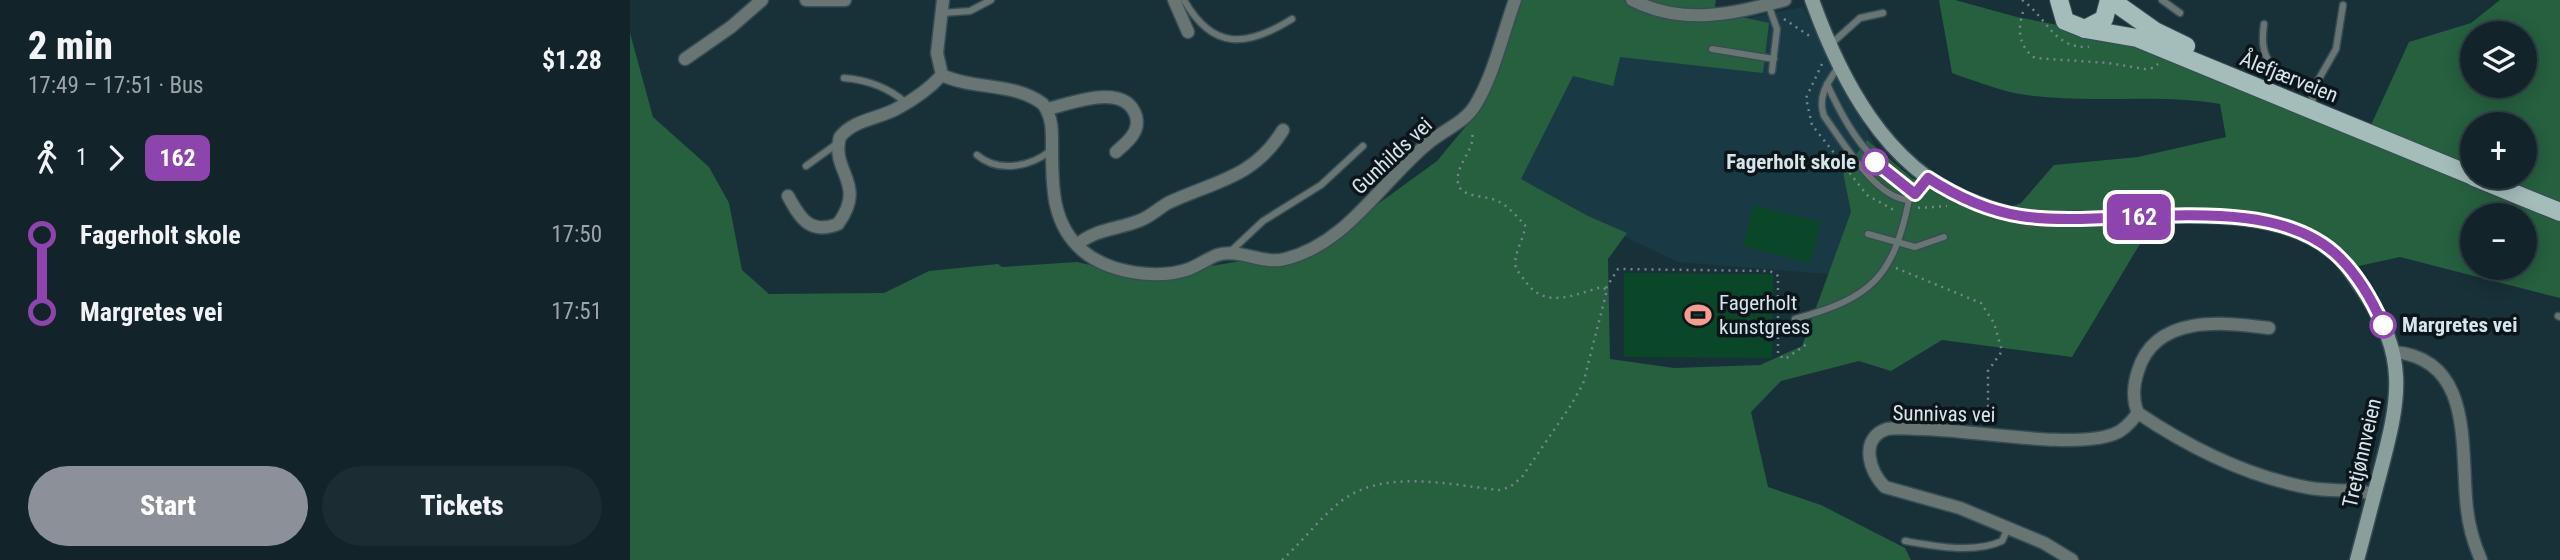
<!DOCTYPE html>
<meta charset="utf-8">
<style>
body{margin:0;font-family:"Roboto Condensed",sans-serif;background:#1b2c32;color:#f1f3f6;height:100vh;display:flex;flex-direction:column;font-size:26px;white-space:nowrap}
*{box-sizing:border-box;margin:0}
p{font-size:23px;color:#9ca4a8}
.icon{flex:none;width:38px;height:38px;fill:none;stroke:currentColor;stroke-width:2;stroke-linecap:round;stroke-linejoin:round}
.map{position:relative;flex:1;overflow:hidden}
.drawer{display:flex;flex-direction:column;background:#12242a;width:630px}
.drawer>*{flex:none}
.badge{padding:0 14px;border-radius:10px;font-size:24px;line-height:46px}
.buttons{position:absolute;left:1830px;top:21px;display:grid;gap:14px}
.buttons a{display:grid;place-items:center;width:77px;height:77px;border-radius:50%;background:#12242a;box-shadow:0 4px 18px #0003,0 0 0 2px #314147;font-size:35px}
.map>.badge{position:absolute;translate:-50% -50%;box-shadow:0 0 0 4px #fff}
.legs{display:flex;align-items:center;gap:10px;height:77px;padding:0 28px;font-size:23px}
.legs p{margin-inline-start:auto}
.head{display:flex;align-items:center;justify-content:space-between;height:119px;padding:0 28px}
h1{font-size:38px;font-weight:800;line-height:52px}
.primary-button{display:flex;gap:14px;margin-top:auto;padding:14px 28px}
.primary-button a{flex:1;height:80px;border-radius:42px;background:#8c9099;color:#fff;font-size:28px;font-weight:800;line-height:80px;text-align:center}
.primary-button a+a{background:#1b2c32;color:#f1f3f6}
ul{padding:0 28px;list-style:none}
li{display:flex;align-items:center;gap:24px;height:77px;font-size:26px}
li i{display:grid;place-items:center;width:10px;height:100%;margin:0 9px;background:currentColor}
li i::after{content:'';width:18px;height:18px;margin:-9px;border:5px solid;border-radius:50%;background:#12242a}
li p{margin-inline-start:auto}
li:first-child i{background:linear-gradient(#0000 50%,currentColor 0)}
li:last-child i{background:linear-gradient(currentColor 50%,#0000 0)}
main{display:flex;flex:1;min-height:0}
.map>svg:first-child{display:block}
.built{fill:#193a45}
.green{fill:#0a4729}
.forest{fill:#26603f;fill-rule:evenodd}
.lines{fill:none;stroke-linecap:round;stroke-linejoin:round}
.lane-casing{stroke:#374d54;stroke-width:9}
.street-casing{stroke:#374d54;stroke-width:15}
.secondary-casing{stroke:#374d54;stroke-width:17}
.primary-casing{stroke:#374d54;stroke-width:20}
.path{stroke:#73868d;stroke-width:2.5;stroke-dasharray:2 5;stroke-linecap:butt}
.lane{stroke:#687573;stroke-width:6}
.street{stroke:#687573;stroke-width:12}
.secondary{stroke:#8a9e9c;stroke-width:14}
.primary{stroke:#a4bdbb;stroke-width:18}
.line-1-casing{stroke:#fff;stroke-width:16}
.line-1{stroke:#8e44ad;stroke-width:10}
.stop-1-dot{fill:#fff;stroke:#8e44ad;stroke-width:3.5}
.labels{text-anchor:middle;stroke-width:7;stroke-linejoin:round;paint-order:stroke}
.street-label{font-size:21px;fill:#d7e5ea;stroke:#0c161a}
.stop-label{font-size:21px;font-weight:bold;fill:#d7e5ea;stroke:#0c161a;text-anchor:end}
.poi-label{font-size:21px;fill:#d7e5ea;stroke:#0c161a;text-anchor:start}
</style>
<main>
<section class="drawer">
<div class="head"><div><h1>2 min</h1><p>17:49 – 17:51 · Bus</p></div><b>$1.28</b></div>
<div class="legs"><svg class="icon" aria-label="walk" viewBox="0 0 24 24"><circle cx="13" cy="4" r="2"/><path d="M13 8l-2 6 4 7M11 14l-3 7M7 12l3-4h3l4 4"/></svg>1<svg class="icon" aria-label="forward" viewBox="0 0 24 24"><path d="M9 5l7 7-7 7"/></svg><b class="badge" style="background:#8e44ad;color:#fff">162</b></div>
<ul>
<li><i style="color:#8e44ad"></i><b>Fagerholt skole</b><p>17:50</p></li>
<li><i style="color:#8e44ad"></i><b>Margretes vei</b><p>17:51</p></li>
</ul>
<div class="primary-button"><a>Start</a><a>Tickets</a></div>
</section>
<div class="map">
<svg width="1930" height="560" viewBox="0 0 1930 560">
<rect width="100%" height="100%" fill="#183038"/>
<!-- built -->
<polygon class="built" points="947,0 1084,25 1173,7 1246,148 1209,275 1048,262 878,181"/>
<!-- green -->
<g class="green">
<polygon points="1123,205 1191,222 1180,263 1113,246"/>
<polygon points="994,273 1143,274 1142,358 994,357"/>
</g>
<!-- forest -->
<path class="forest" d="M891,0H1086L1084,11L1139,23L1133,73L990,57L983,86L943,76L891,179L958,216L997,233L978,259L980,359L1044,368L1130,365L1172,346L1221,212L1213,172L1237,140L1282,178L1361,215L1391,203L1424,165L1508,157L1596,137L1590,104C1523,92 1451,106 1384,93C1363,88 1342,80 1322,73L1309,0H1325L1387,17L1474,34L1653,101L1741,125L1779,42L1841,23L1870,0H1930V298L1770,257L1715,269L1700,251L1617,219H1525L1442,357L1312,340L1261,371L1229,361L1151,381L1121,412L1138,487L1191,505L1275,548L1281,560H0V33L23,117L79,167L99,203L112,270L139,294L254,293L299,271L368,264L372,267L447,262L513,277L673,251L730,217L807,161L841,120ZM1843,33H1895V86H1843ZM1843,124H1895V177H1843ZM1843,215H1895V268H1843Z"/>
<g class="lines">
<!-- lane casing -->
<g class="lane-casing">
<g id="lane">
<path d="M554,0C583,51 617,47 662,19"/>
<polyline points="1532,0 1550,13"/>
<polyline points="1138,4 1147,29 1142,71"/>
<polyline points="312,13 340,11 361,0"/>
<path d="M1634,24C1627,72 1652,66 1682,91"/>
<polyline points="1201,44 1230,18 1253,13"/>
<polyline points="1082,49 1144,59"/>
<path d="M1209,66C1198,82 1187,96 1194,116C1213,142 1246,199 1279,200L1298,178"/>
<path d="M214,78C238,80 258,87 276,103"/>
<path d="M1197,84C1222,139 1238,157 1285,194"/>
<polyline points="1683,107 1682,91 1706,49 1713,5"/>
<path d="M347,155C368,173 400,167 420,151"/>
<polyline points="176,166 208,143"/>
<polyline points="1238,234 1285,247 1314,237"/>
<polyline points="600,252 633,221 691,185 733,146"/>
<polyline points="1928,316 1930,317"/>
<path d="M1165,319C1241,298 1263,278 1279,200"/>
<path d="M1275,541C1304,546 1344,554 1372,541L1378,528"/>
</g>
</g>
<!-- street casing -->
<g class="street-casing">
<g id="street">
<polyline points="176,0 215,0"/>
<path d="M313,0L307,53L312,75C344,90 384,82 413,104C423,118 422,132 422,149C422,187 422,225 453,251C479,273 527,280 559,269C569,265 577,259 587,255C610,248 633,265 655,259C717,244 751,182 797,144C813,130 835,123 846,104C864,74 873,33 885,0"/>
<polyline points="544,0 558,32"/>
<path d="M1002,0C1053,26 1102,14 1155,0"/>
<polyline points="55,59 101,27 132,0"/>
<path d="M417,109C440,104 495,81 506,116C511,132 496,143 486,152"/>
<path d="M158,196C170,218 180,235 208,224C238,183 200,172 210,137C224,119 249,119 268,108C285,99 299,89 312,75"/>
<path d="M447,245C464,229 490,229 511,220C521,216 529,208 538,203C584,181 623,179 653,130"/>
<path d="M1639,328C1593,322 1525,314 1508,371C1503,386 1502,399 1508,413C1560,448 1619,477 1680,488C1702,492 1723,488 1744,494"/>
<path d="M1764,352C1845,359 1830,450 1837,509C1839,527 1844,544 1851,560"/>
<path d="M1442,560L1414,543L1330,508L1255,487C1239,472 1229,438 1257,429C1267,427 1280,429 1290,429C1338,429 1442,450 1484,434C1493,431 1502,421 1508,413"/>
</g>
</g>
<!-- secondary casing -->
<g class="secondary-casing">
<path id="secondary" d="M1182,0C1210,78 1255,166 1336,199C1354,206 1373,214 1392,216C1482,229 1640,188 1710,258C1718,266 1725,278 1732,288C1779,357 1770,397 1750,473C1742,502 1735,531 1727,560"/>
</g>
<!-- primary casing -->
<g class="primary-casing">
<g id="primary">
<polyline points="1429,0 1435,21 1455,29 1474,19 1479,0"/>
<polyline points="1481,0 1525,31 1556,46"/>
<polyline points="1455,29 1507,38 1843,176"/>
<polyline points="1844,177 1930,212"/>
</g>
</g>
<!-- path -->
<g class="path">
<path d="M1392,0C1417,17 1423,49 1459,47"/>
<path d="M1393,12C1387,30 1389,47 1405,58L1478,63L1515,69L1523,68L1528,64"/>
<polyline points="1154,19 1181,37"/>
<polyline points="1192,64 1176,98 1182,125 1237,195 1262,209 1268,209"/>
<polyline points="1288,208 1317,206"/>
<polyline points="1266,268 1351,303 1364,323 1372,351 1358,371 1358,422"/>
<polyline points="976,288 988,269 1140,271 1148,276 1148,355 1155,359 1177,344"/>
<path d="M652,560C672,542 689,519 710,502C753,468 820,485 869,490L880,487L892,477L941,405L953,384L977,290L972,287C945,294 916,310 896,282C893,278 888,272 886,268C882,254 895,239 895,225C886,216 877,204 865,200C850,194 821,199 829,171C833,157 847,144 841,130"/>
</g>
<!-- lane -->
<use href="#lane" class="lane"/>
<!-- street -->
<use href="#street" class="street"/>
<!-- secondary -->
<use href="#secondary" class="secondary"/>
<!-- primary -->
<use href="#primary" class="primary"/>
</g>
<g class="lines">
<!-- line-1 casing -->
<g class="line-1-casing">
<path id="line-1" d="M1245,162L1285,194L1298,178C1326,196 1358,211 1391,216C1482,230 1639,186 1710,258C1728,276 1743,302 1753,325"/>
</g>
<!-- line-1 -->
<use href="#line-1" class="line-1"/>
</g>
<!-- icons -->
<defs>
<g id="stadium-bare" transform="scale(2.1)"><path d="M0-5a6.5 5 0 1 0 0 10a6.5 5 0 1 0 0-10ZM-3.5-1.8h7v3.6h-7Z" fill="#f59d8f" stroke="#0c161a" stroke-width="2.5" paint-order="stroke"/></g>
</defs>
<g fill-rule="evenodd">
<use href="#stadium-bare" x="1068" y="315"/>
</g>
<!-- markers -->
<g class="stop-1-dot">
<circle cx="1245" cy="162" r="12"/>
<circle cx="1753" cy="325" r="12"/>
</g>
<g class="labels">
<!-- street labels -->
<g class="street-label">
<text transform="translate(1659 77) rotate(22)" y="7">Ålefjærveien</text>
<text transform="translate(762 156) rotate(-43)" y="7">Gunhilds vei</text>
<text transform="translate(1314 414) rotate(1)" y="7">Sunnivas vei</text>
<text transform="translate(1732 453) rotate(-77)" y="7">Tretjønnveien</text>
</g>
<!-- stop labels -->
<g class="stop-label">
<text x="1226" y="169">Fagerholt skole</text>
<text x="1772" y="332" text-anchor="start">Margretes vei</text>
</g>
<!-- poi labels -->
<g class="poi-label">
<text x="1089" y="310">Fagerholt<tspan x="1089" dy="24">kunstgress</tspan></text>
</g>
</g>
</svg>
<div class="buttons">
<a><svg class="icon" aria-label="layers" viewBox="0 0 24 24"><path d="M12 4l9 5-9 5-9-5zM3 14l9 5 9-5"/></svg></a>
<a>+</a>
<a>−</a>
</div>
<b class="badge" style="left:1509px;top:217px;background:#8e44ad;color:#fff">162</b>
</div>
</main>
